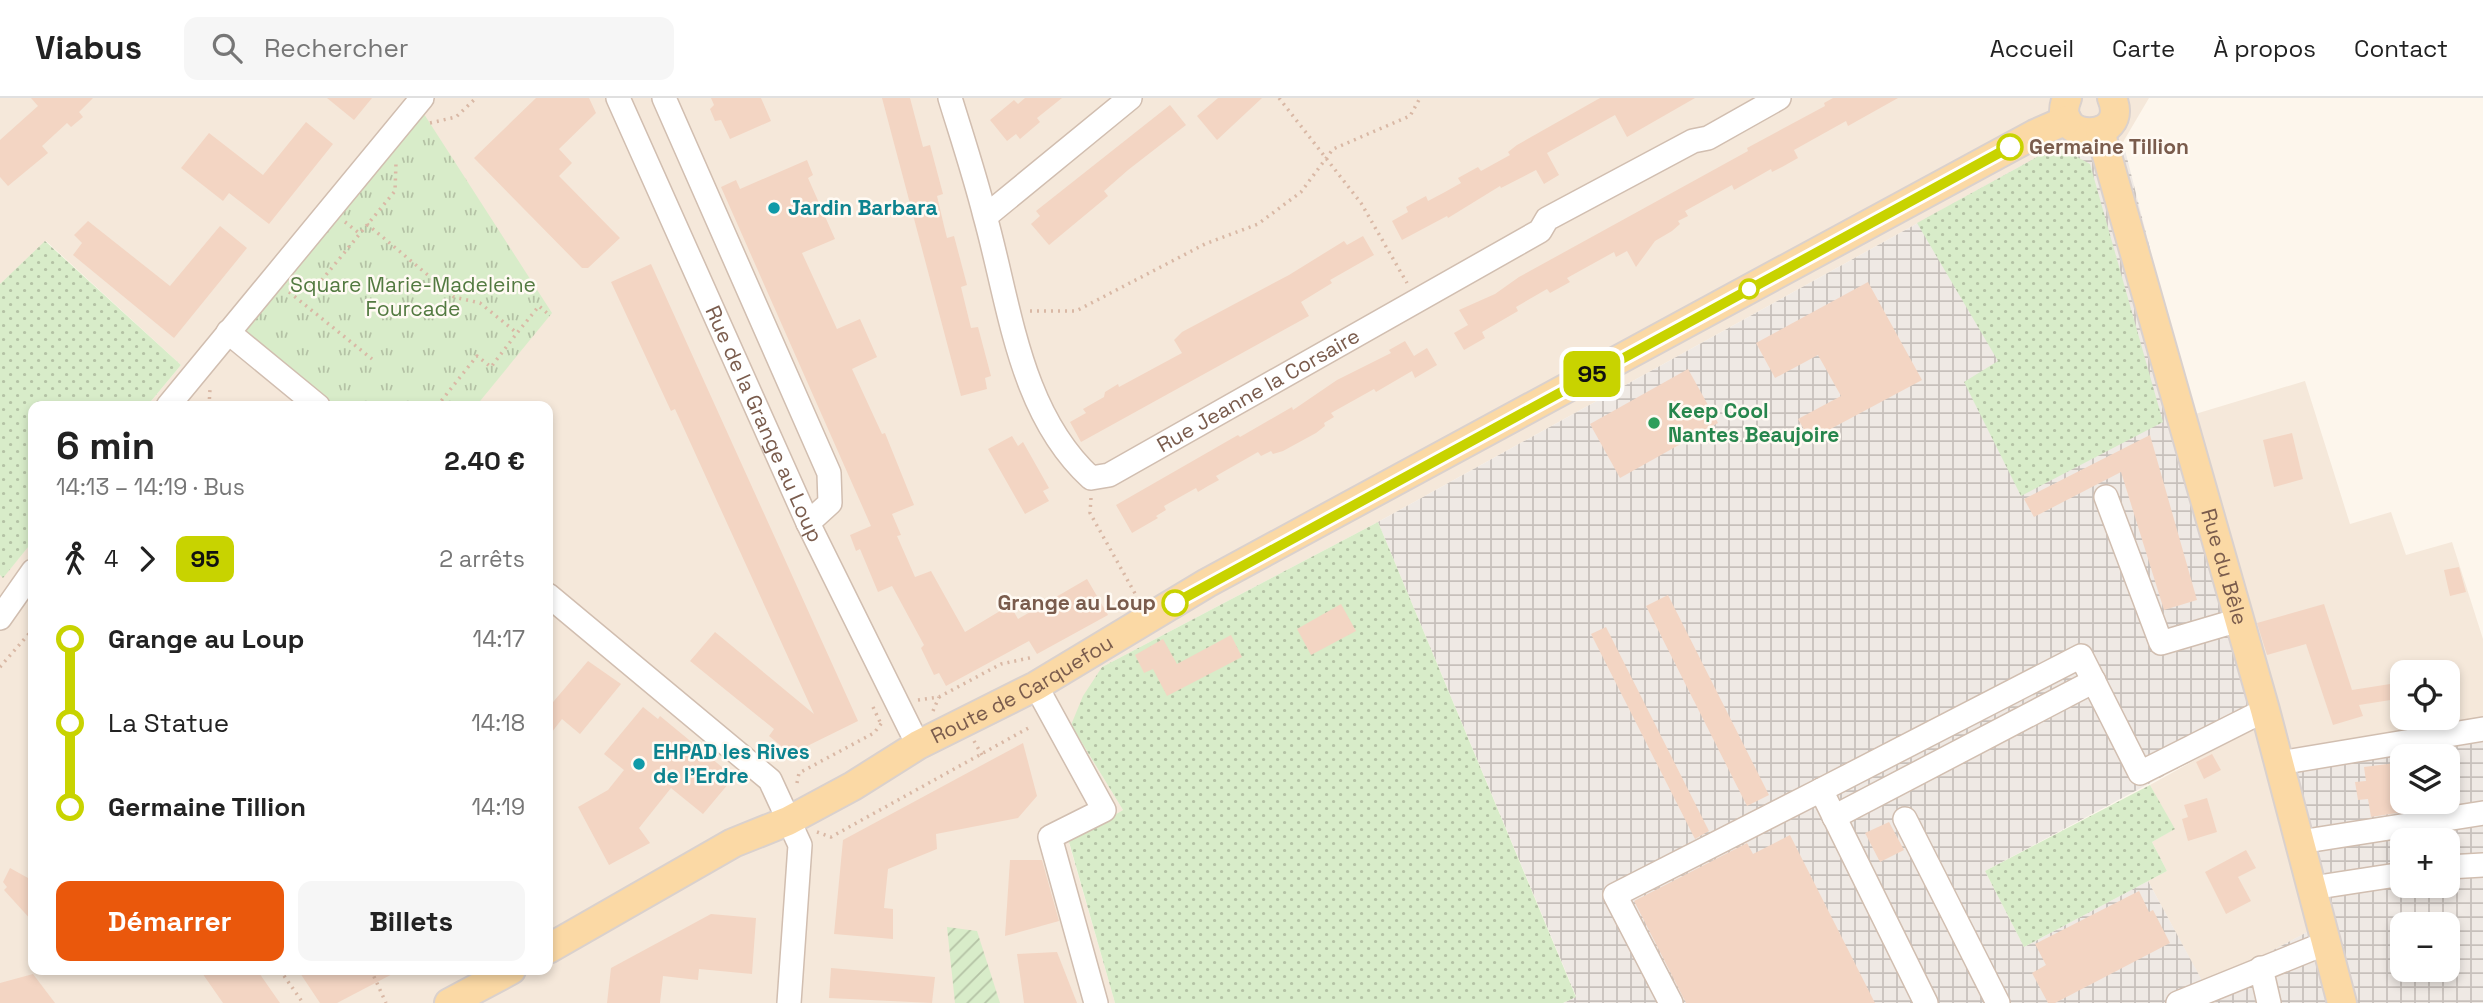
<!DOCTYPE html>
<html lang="fr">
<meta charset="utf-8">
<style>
body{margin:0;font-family:"Space Grotesk",sans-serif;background:#f6f6f6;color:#222;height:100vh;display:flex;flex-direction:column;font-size:26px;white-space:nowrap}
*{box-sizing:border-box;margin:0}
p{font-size:23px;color:#767676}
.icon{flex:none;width:38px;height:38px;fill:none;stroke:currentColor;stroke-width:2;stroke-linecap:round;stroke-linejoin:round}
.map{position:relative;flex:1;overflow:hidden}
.details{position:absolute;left:28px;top:303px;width:525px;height:574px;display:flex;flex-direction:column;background:#fff;border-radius:14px;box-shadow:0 4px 10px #0003}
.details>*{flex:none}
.badge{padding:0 14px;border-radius:10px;font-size:24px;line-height:46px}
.fabs{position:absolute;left:2390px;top:562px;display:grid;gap:14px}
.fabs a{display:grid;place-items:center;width:70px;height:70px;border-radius:14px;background:#fff;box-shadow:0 4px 10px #0003;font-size:35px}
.map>.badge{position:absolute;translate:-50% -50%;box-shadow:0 0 0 4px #fff}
.legs{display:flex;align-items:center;gap:10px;height:77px;padding:0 28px;font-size:23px}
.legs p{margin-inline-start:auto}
.summary{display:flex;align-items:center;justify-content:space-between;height:119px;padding:0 28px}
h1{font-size:38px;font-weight:800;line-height:52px}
.button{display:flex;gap:14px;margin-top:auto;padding:14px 28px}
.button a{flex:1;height:80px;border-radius:14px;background:#ea580c;color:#fff;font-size:28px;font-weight:800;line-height:80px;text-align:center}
.button a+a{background:#f6f6f6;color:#222}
ul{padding:0 28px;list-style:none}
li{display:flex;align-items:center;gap:24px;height:84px;font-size:26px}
li i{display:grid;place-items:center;width:10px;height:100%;margin:0 9px;background:currentColor}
li i::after{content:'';width:18px;height:18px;margin:-9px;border:5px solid;border-radius:50%;background:#fff}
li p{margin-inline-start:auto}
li:first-child i{background:linear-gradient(#0000 50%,currentColor 0)}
li:last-child i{background:linear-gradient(currentColor 50%,#0000 0)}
header{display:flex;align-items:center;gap:42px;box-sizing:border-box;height:98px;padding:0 35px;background:#fff;border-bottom:2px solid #e0e0e0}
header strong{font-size:33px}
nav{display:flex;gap:38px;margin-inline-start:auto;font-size:24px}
.search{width:490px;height:63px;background:#f6f6f6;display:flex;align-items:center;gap:18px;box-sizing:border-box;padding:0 24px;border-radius:14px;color:#767676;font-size:26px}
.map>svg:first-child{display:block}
.residential{fill:#f5e8da;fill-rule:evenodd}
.industrial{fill:url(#industrial-grid);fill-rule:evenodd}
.grass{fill:url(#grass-dots)}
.park{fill:url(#park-tufts)}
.garden{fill:url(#garden-furrows)}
.building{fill:#f3d5c3}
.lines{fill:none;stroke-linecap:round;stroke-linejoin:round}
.minor-casing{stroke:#d1beb0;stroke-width:26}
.major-casing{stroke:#dad1cd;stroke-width:32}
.path{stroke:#d9b8a5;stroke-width:3.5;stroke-dasharray:2 5;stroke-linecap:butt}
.minor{stroke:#fff;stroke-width:23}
.major{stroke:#fbd9a5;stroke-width:28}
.line-1-casing{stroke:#fff;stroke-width:16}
.line-1{stroke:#c8d300;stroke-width:10}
.stop-1-dot{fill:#fff;stroke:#c8d300;stroke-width:3.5}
.culture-dot{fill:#0f9aa8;stroke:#fffaf3;stroke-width:2.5}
.leisure-dot{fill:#2e9e5b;stroke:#fffaf3;stroke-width:2.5}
.labels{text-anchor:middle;stroke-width:5;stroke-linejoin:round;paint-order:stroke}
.stop-label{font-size:21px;font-weight:bold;fill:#7a5c4d;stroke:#fffaf3;text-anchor:start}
.culture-label{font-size:21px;font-weight:bold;fill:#0d838f;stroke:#fffaf3;text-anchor:start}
.park-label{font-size:21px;fill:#537a41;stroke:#fffaf3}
.street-label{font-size:21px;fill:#7a5c4d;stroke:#fffaf3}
.leisure-label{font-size:21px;font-weight:bold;fill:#27864d;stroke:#fffaf3;text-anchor:start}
</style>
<header>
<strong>Viabus</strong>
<div class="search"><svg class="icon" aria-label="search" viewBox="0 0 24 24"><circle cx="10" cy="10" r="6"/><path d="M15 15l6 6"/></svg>Rechercher</div>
<nav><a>Accueil</a><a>Carte</a><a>À propos</a><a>Contact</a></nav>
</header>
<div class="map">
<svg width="2483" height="905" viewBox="0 0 2483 905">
<defs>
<pattern id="industrial-grid" width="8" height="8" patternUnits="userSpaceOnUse" patternTransform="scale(1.75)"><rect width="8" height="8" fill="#efe9e4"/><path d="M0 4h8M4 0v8" fill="none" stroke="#c7c0bb"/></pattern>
<pattern id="grass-dots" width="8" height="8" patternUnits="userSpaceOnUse" patternTransform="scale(1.75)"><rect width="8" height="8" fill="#d8ecc9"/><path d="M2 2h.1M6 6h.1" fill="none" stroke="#b4c2a5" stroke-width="1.8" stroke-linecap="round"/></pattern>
<pattern id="park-tufts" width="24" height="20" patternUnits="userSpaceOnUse" patternTransform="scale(1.75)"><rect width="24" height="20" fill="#d8ecc9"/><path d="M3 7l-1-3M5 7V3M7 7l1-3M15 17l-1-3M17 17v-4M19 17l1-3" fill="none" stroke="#b4c2a5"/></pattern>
<pattern id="garden-furrows" width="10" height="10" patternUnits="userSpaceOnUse" patternTransform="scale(1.75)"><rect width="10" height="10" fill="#d8ecc9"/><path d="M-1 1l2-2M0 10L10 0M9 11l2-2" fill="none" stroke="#b4c2a5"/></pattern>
</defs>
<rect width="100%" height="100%" fill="#fdf6ec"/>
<!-- residential -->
<g class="residential">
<polygon points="0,0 2149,0 2123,44 2057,48 1378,424 1102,569 1071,627 1123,712 1069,745 1115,905 0,905 0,477 3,479 33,443 33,872 548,872 548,308 147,308 181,267 46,143 0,186"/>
<path d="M2305,283L2350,426L2391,414L2406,457L2452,444L2483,541V619L2289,652L2330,822L2205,889L2148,783L2167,773L2152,744L2174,731L2150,687L2278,616L2192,317ZM2403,574H2448V620H2403Z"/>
</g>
<!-- industrial -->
<path class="industrial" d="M2123,44L2192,317L2278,617L1985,773L2024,849L2148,783L2205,888L2330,822L2288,652L2483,619V905H1564L1576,898L1378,424L2057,48ZM2403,658H2448V704H2403ZM2403,742H2448V788H2403ZM2403,826H2448V872H2403Z"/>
<!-- grass -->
<g class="grass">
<polygon points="2057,48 2090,66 2163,324 2021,398 1964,284 1998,263 1917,125"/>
<polygon points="45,143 181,267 147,308 33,308 33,443 3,480 0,477 0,186"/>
<polygon points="1378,424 1576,899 1563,905 1115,905 1069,744 1123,712 1071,627 1083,598 1102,569"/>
<polygon points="2150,687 2175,731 2152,744 2167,773 2024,849 1985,773"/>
</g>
<!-- park -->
<polygon class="park" points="424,16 552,215 476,308 333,308 243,236"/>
<!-- garden -->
<polygon class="garden" points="947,829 977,833 1000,905 955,905"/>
<!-- building -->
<g class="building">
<polygon points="31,0 93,0 79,14 83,19 71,29 67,25 42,48 48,55 8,88 0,79 0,42 38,8"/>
<polygon points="327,0 372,0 354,22"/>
<polygon points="536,0 589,0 596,15 559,51 572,65 559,78 620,140 588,170 582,170 474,60"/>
<polygon points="711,0 761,0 771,23 730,41 721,22 715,23 710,11 714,7"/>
<polygon points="882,0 910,0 923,49 930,47 943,96 937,98 944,128 947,140 954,138 967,187 961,189 971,230 978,229 991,278 985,280 987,291 961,298"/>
<polygon points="1025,0 1062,0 1037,20 1040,24 1020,41 1016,36 1007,43 990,22 1014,2 1018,6"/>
<polygon points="1218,0 1262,0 1217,42 1197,18"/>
<polygon points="1600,0 1695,0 1627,39 1615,17 1547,55 1559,77 1544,86 1536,72 1501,90 1500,88 1448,120 1447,118 1402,142 1392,123 1408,114 1406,109 1426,98 1428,103 1445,94 1461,85 1458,80 1478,69 1481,73 1510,57 1508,54 1517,47"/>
<polygon points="1833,0 1898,0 1848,28 1846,23 1794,52 1798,60 1782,69 1772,74 1771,71 1734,92 1732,87 1685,113 1688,118 1678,123 1680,126 1672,133 1655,143 1636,169 1627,153 1616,159 1614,154 1567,180 1570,184 1550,195 1547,191 1516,209 1518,213 1482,234 1485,240 1464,252 1454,235 1468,227 1459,212 1495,196 1519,179 1748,53 1747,50 1825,8 1824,5"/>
<polygon points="1170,7 1186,27 1128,72 1104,93 1108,98 1049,147 1031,126 1040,118 1036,113"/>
<polygon points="306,24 333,46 269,126 229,95 223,103 181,70 209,35 263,77"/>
<polygon points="807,62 813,77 808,80 835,141 802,155 837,231 860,221 877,259 852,271 882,336 885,335 914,407 892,416 901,437 897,438 915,479 931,473 965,534 1010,507 1018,521 1087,481 1108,517 1037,556 1029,543 946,588 939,575 934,577 921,550 924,547 892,488 878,494 860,451 856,453 850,437 871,428 721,89 736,82 740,91"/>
<polygon points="88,123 170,188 220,128 247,150 174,240 73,157 82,145 74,137"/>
<polygon points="1363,138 1374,157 1330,182 1332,185 1301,204 1309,218 1081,344 1070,324 1086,315 1083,311 1104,299 1105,294 1118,286 1119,289 1182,255 1174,242 1182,234 1289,177 1344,143 1347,147"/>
<polygon points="651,166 858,623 791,656 769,638 774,631 690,563 715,534 814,616 675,311 671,313 611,184"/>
<polygon points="1868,184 1922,282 1810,342 1798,321 1841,298 1818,257 1775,280 1756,245"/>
<polygon points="1405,243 1414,258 1427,250 1437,267 1415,280 1412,273 1376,294 1374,291 1331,315 1334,319 1324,325 1325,328 1316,335 1283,353 1273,356 1271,353 1261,358 1258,354 1216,378 1219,382 1208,388 1198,394 1196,390 1164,408 1166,412 1156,418 1158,420 1132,435 1116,407 1238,337 1240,339 1292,309 1293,312 1337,282 1391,255 1389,252"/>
<polygon points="1688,271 1718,325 1620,380 1590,326"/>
<polygon points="2292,335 2303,381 2274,389 2263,342"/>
<polygon points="2150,337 2197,502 2164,512 2121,374 2034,419 2024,401"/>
<polygon points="1012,338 1018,348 1023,344 1049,390 1043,393 1049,403 1025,416 988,351"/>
<polygon points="2459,469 2466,494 2450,498 2444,472"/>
<polygon points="1668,497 1769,697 1747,708 1646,508"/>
<polygon points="1341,506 1356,533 1311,557 1297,531"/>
<polygon points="2324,506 2352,592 2403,584 2403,600 2359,607 2363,618 2333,627 2306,546 2267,557 2257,525"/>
<polygon points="1606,529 1709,733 1695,741 1591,536"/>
<polygon points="1231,537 1242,559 1167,598 1153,571 1144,575 1135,557 1163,541 1177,566"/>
<polygon points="588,563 621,586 580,636 562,621 548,639 548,610"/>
<polygon points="643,609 658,621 660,618 734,679 703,716 671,690 639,730 650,745 609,767 578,709 608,692 624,672 604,656"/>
<polygon points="1023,645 1037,698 1018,720 936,736 937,751 888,771 884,810 893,811 893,841 834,836 843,742"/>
<polygon points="2212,656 2221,672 2204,681 2196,664"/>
<polygon points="2403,664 2403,714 2371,719 2368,701 2358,702 2355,684 2366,683 2364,669"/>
<polygon points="2207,700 2217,734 2188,743 2182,721 2188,719 2184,707"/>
<polygon points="1889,724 1904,752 1880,764 1865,735"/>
<polygon points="1790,737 1875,905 1686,905 1634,803 1747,745 1753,756"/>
<polygon points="2246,752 2256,770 2238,779 2251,803 2226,816 2205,774"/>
<polygon points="1010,762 1042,762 1059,823 1005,838"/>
<polygon points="10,770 28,780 33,787 33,824 4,792 7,789 3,784"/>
<polygon points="2139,793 2149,814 2153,812 2170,845 2055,905 2048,905 2032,875 2046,867 2035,846"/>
<polygon points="711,816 756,820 752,876 699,871 698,882 663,878 660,905 607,905 611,870"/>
<polygon points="1057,854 1077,905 1024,905 1017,856"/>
<polygon points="831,870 935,879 932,905 829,900"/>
<polygon points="200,872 257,872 280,905 223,905"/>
<polygon points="298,872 400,872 337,905 320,905"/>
<polygon points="33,876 55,905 0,905 0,885"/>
</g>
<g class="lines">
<!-- minor casing -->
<g class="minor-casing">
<g id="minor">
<path id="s1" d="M618,0L808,425L918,647"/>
<polyline points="664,0 829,375 830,405 808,425"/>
<path id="s2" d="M950,0C962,39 975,78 985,118C1010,207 1019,314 1091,380L1109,377L1540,133L1547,121L1693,43L1708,40L1779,0"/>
<polyline points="986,118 1130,0"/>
<polyline points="228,234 318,308"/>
<polyline points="168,308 422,0"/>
<polyline points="2106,399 2161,545 2239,522"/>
<polyline points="548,497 770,682 800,747 789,905"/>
<polyline points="0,520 33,473"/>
<polyline points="1036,588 1104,712 1050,739 1096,905"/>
<polyline points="2279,665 2483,631"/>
<polyline points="1821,692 2081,558 2140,675 2265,612"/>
<polyline points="1834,719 2094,583"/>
<polyline points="1905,721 1998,905"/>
<polyline points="2300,744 2483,715"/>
<polyline points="2448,769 2483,767"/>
<polyline points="2312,790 2403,776"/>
<polyline points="2261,870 2269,905"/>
<polyline points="1671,905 1615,797 1821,692 1926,905"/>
<polyline points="2178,905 2326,845"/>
</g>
</g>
<!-- major casing -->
<g class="major-casing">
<g id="major">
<path d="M2067,0C2048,45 2131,46 2112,0"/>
<path id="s3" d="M2100,33L2265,612L2342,905"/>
<path id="s4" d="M548,851L733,745L788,723L853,688L918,647L1036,588L1207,485L2035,36L2067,22"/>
<polyline points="449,905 511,872"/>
</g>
</g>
<!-- path -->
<g class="path">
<polyline points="1279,0 1361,105 1407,185"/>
<polyline points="430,25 456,19 476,0"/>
<polyline points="345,124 359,135"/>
<polyline points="367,126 454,199 480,205 517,235 539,208 547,215"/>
<polyline points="295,190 321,183 395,93 396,65"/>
<polyline points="289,194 372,261"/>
<polyline points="1030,213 1076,213 1205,146 1258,126 1301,94 1333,51 1410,18 1420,0"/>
<polyline points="209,308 210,291"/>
<polyline points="437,308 477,258 491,269 517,235"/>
<polyline points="1091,400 1090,415 1137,499"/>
<polyline points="0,569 33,531"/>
<polyline points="918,602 939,599 1001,566 1034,559"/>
<polyline points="873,609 881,626"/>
<polyline points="933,613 939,599"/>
<polyline points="974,643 982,657"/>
<polyline points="797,685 799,675 874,635 884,622"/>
<polyline points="817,734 831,739 1032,628"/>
<polyline points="280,872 303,905"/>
<polyline points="371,872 386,905"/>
</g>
<!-- minor -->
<use href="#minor" class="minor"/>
<!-- major -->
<use href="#major" class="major"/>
</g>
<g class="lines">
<!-- line-1 casing -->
<g class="line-1-casing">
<polyline id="line-1" points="1175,505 2010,49"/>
</g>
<!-- line-1 -->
<use href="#line-1" class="line-1"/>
</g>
<!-- markers -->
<g class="stop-1-dot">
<circle cx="2010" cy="49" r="12"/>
<circle cx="1749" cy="191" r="9"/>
<circle cx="1175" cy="505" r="12"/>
</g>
<g class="culture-dot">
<circle cx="774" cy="110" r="7"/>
<circle cx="639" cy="666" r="7"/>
</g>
<circle class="leisure-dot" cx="1654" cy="325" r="7"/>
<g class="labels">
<!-- stop labels -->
<g class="stop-label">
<text x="2029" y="56">Germaine Tillion</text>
<text x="1156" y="512" text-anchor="end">Grange au Loup</text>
</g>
<!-- culture labels -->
<g class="culture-label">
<text x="788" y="117">Jardin Barbara</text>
<text x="653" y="661">EHPAD les Rives<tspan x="653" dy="24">de l'Erdre</tspan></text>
</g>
<!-- park labels -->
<g class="park-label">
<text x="413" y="194">Square Marie-Madeleine<tspan x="413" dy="24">Fourcade</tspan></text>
</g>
<!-- street labels -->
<g class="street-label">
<text dy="7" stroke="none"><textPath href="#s2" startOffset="600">Rue Jeanne la Corsaire</textPath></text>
<text dy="7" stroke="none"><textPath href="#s1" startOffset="357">Rue de la Grange au Loup</textPath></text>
<text dy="7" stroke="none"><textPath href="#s3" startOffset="453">Rue du Bêle</textPath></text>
<text dy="7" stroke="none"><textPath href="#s4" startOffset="541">Route de Carquefou</textPath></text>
</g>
<!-- leisure labels -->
<g class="leisure-label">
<text x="1668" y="320">Keep Cool<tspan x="1668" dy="24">Nantes Beaujoire</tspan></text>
</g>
</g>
</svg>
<div class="fabs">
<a><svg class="icon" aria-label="locate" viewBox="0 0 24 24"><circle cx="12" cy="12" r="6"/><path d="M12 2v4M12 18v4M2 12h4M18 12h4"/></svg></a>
<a><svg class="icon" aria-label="layers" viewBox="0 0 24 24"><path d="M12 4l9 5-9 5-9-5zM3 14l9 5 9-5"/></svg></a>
<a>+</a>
<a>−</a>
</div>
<b class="badge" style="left:1592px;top:276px;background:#c8d300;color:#111">95</b>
<section class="details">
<div class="summary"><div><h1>6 min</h1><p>14:13 – 14:19 · Bus</p></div><b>2.40 €</b></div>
<div class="legs"><svg class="icon" aria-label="walk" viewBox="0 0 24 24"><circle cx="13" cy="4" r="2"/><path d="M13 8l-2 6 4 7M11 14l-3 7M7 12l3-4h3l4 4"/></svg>4<svg class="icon" aria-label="forward" viewBox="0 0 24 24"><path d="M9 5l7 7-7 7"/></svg><b class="badge" style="background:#c8d300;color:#111">95</b><p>2 arrêts</p></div>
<ul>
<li><i style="color:#c8d300"></i><b>Grange au Loup</b><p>14:17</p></li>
<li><i style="color:#c8d300"></i><span>La Statue</span><p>14:18</p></li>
<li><i style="color:#c8d300"></i><b>Germaine Tillion</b><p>14:19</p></li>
</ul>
<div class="button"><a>Démarrer</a><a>Billets</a></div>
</section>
</div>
